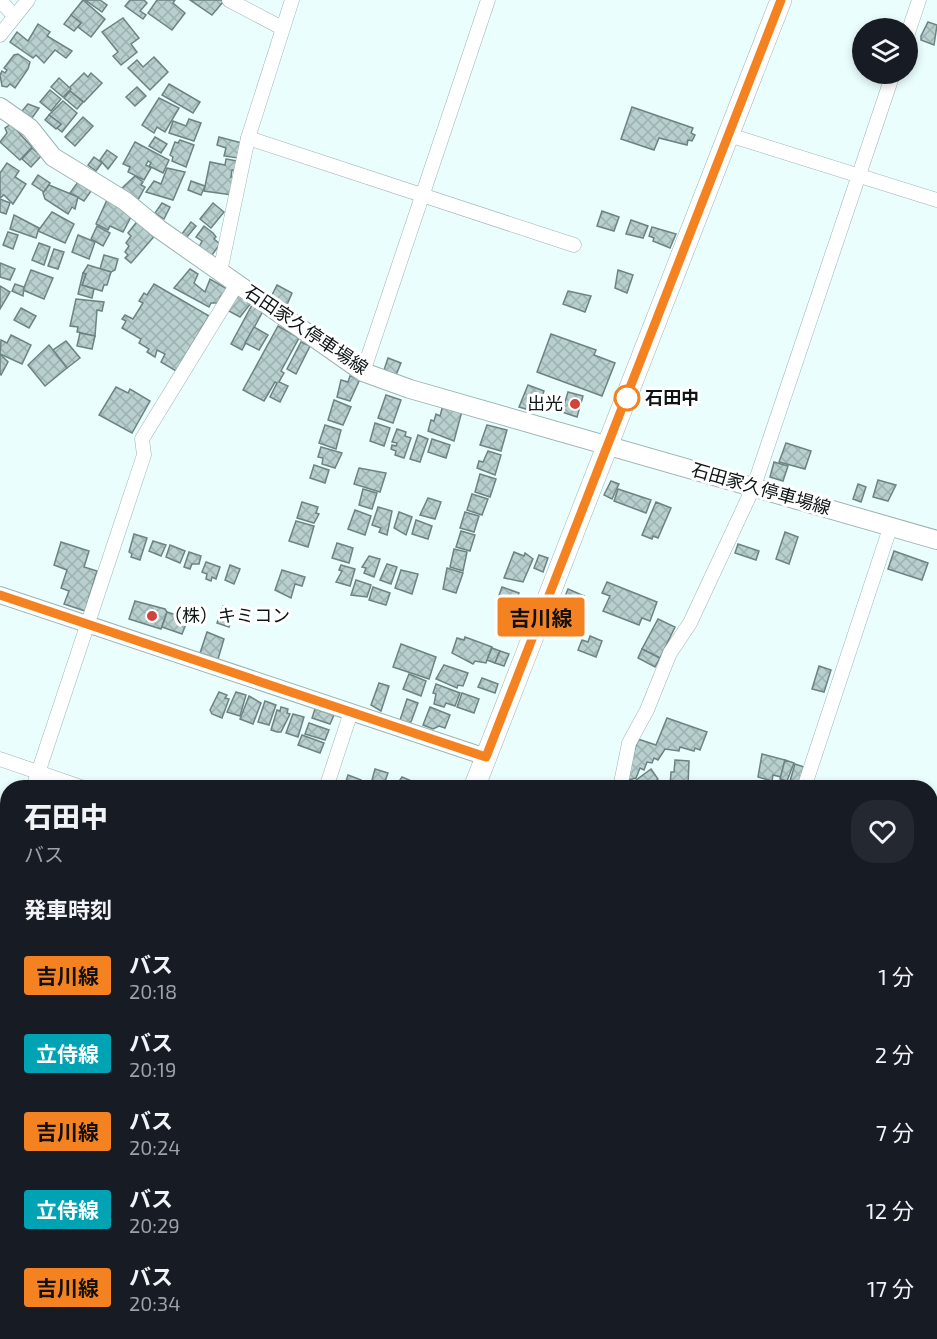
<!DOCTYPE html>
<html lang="ja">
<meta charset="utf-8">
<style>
body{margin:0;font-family:"Exo 2","Noto Sans JP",sans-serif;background:#242831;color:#f1f3f6;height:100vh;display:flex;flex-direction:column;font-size:22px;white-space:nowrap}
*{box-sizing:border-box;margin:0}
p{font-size:20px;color:#9ea1a6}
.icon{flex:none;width:33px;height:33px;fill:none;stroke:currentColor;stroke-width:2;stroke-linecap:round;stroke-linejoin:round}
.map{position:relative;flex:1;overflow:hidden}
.side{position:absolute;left:0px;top:780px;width:938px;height:560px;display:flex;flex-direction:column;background:#171b24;border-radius:24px 24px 0 0;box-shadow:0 3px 9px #0003}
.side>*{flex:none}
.badge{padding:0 12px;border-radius:4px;font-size:21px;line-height:39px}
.fabs{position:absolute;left:852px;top:18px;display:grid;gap:12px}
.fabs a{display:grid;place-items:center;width:66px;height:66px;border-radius:50%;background:#171b24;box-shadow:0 3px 9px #0003;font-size:30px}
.map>.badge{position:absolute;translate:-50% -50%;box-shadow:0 0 0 3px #fff}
h2{padding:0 24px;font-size:22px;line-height:54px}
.round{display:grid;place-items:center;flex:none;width:63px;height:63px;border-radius:24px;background:#242831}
.summary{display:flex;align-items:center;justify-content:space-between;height:102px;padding:0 24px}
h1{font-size:28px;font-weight:800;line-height:45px}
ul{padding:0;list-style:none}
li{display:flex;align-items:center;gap:18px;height:78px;padding:0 24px}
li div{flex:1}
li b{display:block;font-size:22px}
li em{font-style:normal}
li .badge{min-width:66px;font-weight:700;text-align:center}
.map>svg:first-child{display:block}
.park{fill:url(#park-dots)}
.building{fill:url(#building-cross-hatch);stroke:#6d8382;stroke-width:1.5}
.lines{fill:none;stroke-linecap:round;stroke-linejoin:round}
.minor-casing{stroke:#9db4b3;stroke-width:15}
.tertiary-casing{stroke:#9db4b3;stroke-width:18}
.secondary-casing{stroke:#9db4b3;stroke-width:20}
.trunk-casing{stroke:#9db4b3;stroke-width:22}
.minor{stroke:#fff;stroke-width:14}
.tertiary{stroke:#fff;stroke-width:16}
.secondary{stroke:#fff;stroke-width:18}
.trunk{stroke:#fff;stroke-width:21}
.line-casing{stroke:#fff;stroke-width:14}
.line{stroke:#f58220;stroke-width:9}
.stop-dot{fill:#fff;stroke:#f58220;stroke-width:3}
.poi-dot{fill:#d2443b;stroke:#fff;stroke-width:2}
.labels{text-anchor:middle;stroke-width:6;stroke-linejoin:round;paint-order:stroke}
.street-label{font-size:18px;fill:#0d1615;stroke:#fff}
.stop-label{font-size:18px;font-weight:bold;fill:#0d1615;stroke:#fff;text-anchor:start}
.poi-label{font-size:18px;fill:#0d1615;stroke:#fff;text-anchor:end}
</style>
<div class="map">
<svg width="937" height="1339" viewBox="0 0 937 1339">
<defs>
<pattern id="park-dots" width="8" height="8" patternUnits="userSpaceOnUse" patternTransform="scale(1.5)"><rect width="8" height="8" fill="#fbd4ce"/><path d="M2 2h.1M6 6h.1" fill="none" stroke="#d6b5b0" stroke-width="1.8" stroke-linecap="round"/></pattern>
<pattern id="building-cross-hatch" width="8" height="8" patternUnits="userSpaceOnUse" patternTransform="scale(1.5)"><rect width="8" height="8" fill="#b7cfce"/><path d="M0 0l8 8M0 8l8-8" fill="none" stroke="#9cb1b0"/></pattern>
</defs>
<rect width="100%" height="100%" fill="#ebfefe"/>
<!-- park -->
<polygon class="park" points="0,1232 8,1235 7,1289 0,1311"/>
<!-- building -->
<g class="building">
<polygon points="83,0 105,19 91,37 78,27 81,23 71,15"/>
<polygon points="85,0 100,0 107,5 102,12"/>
<polygon points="130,0 144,0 147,3 140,11 146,15 143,19 125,6"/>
<polygon points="157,0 175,0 173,3 185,13 172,30 148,13"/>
<polygon points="190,0 221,0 223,2 212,15"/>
<polygon points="71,15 81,23 74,31 64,24"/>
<polygon points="123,18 139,38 131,44 137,52 121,65 113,56 118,52 102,32"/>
<polygon points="928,22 937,25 934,45 921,40 921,36"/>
<polygon points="38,24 50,32 47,36 72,51 66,58 55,50 44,63 36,55 33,58 10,42 17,32 28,41"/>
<polygon points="18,54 30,62 28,69 15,88 10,84 7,87 2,86 0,75 2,71 5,73 7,70 4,68 14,55"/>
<polygon points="154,57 168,72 150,90 128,68 137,60 143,67"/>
<polygon points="84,73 88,77 91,73 102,83 84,102 70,91 70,87"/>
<polygon points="59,78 71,89 63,97 51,87"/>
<polygon points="169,84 200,102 193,113 162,95"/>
<polygon points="137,87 146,96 135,106 126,97"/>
<polygon points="50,90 61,99 51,111 40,102"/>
<polygon points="70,91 83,102 77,109 64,98"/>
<polygon points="159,98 179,108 165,132 157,127 154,133 142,125"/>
<polygon points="63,101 77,113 62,132 57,128 61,124 49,115"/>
<polygon points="28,104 39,108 32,118 22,111"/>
<polygon points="632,107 693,128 691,133 695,135 692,141 688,140 687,145 659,138 654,150 621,139"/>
<polygon points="49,115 61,124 56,129 45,120"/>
<polygon points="83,117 93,126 75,146 65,137"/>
<polygon points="189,119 201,123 194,141 169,133 173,121 186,126"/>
<polygon points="11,124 32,147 20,160 0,142 7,133 5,128"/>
<polygon points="155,137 167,144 161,153 149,146"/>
<polygon points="219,137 242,143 238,158 224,156 226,148 217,145"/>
<polygon points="180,140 194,145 186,167 172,161 173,157 170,155 175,142 178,143"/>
<polygon points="135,142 169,160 163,173 149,166 151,163 148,161 146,165 151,168 144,180 128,172 130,167 123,164"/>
<polygon points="32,148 41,156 31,167 22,159"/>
<polygon points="107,150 117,157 108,169 100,160"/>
<polygon points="94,157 102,163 96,171 88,165"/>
<polygon points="226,159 238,161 237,171 232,170 231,177 235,178 232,195 204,191 210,162 225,165"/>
<polygon points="7,163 19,171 15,177 26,184 13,204 4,195 0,198 0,173"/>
<polygon points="167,168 185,172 173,200 146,192 154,181 161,184"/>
<polygon points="38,175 50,183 44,192 32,184"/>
<polygon points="135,176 143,182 141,185 145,187 138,200 121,189"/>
<polygon points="191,181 205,186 201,195 188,190"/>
<polygon points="78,182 91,191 84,201 70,193"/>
<polygon points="49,185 78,197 75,209 72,207 68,214 45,199 43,193"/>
<polygon points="0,199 10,203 6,214 0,212"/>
<polygon points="107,200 133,213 123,232 110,226 108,230 96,224"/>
<polygon points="162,203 170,207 164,219 155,213"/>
<polygon points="213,203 224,212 211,228 200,219"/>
<polygon points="602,211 619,217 614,231 597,226"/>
<polygon points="52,212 74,224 65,243 38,231"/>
<polygon points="14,215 39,228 36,238 10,229"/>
<polygon points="139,219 157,233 131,263 125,258 128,255 125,252 129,246 126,243 131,236 128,233"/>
<polygon points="631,220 648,226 643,238 626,234"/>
<polygon points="191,222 196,226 186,238 181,235"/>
<polygon points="97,226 110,233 103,246 91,239"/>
<polygon points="204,226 213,233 216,237 214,239 220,244 212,255 208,256 198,249 202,241 196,237"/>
<polygon points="652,227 676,234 670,248 653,241 654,238 649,236"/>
<polygon points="8,232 18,235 13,249 3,245"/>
<polygon points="78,235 95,242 89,259 72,252"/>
<polygon points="39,243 50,247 44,265 32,260"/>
<polygon points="54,249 64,252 58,269 48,266"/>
<polygon points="104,255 118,259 115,270 111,272 100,269"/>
<polygon points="0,263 15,269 10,280 0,277"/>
<polygon points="88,265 111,272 107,285 104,285 102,291 82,285 86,274 83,273"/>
<polygon points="190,269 198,274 194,283 205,292 210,279 229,290 224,298 221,296 218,303 211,303 209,307 174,288"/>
<polygon points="31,270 53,278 44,299 23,290"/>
<polygon points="618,270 633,275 627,293 615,288"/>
<polygon points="83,273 86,274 82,285 94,289 92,298 78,294"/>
<polygon points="15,284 24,287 23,296 12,291"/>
<polygon points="154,284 209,316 176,371 161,362 165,354 157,350 155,357 147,352 149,349 139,343 141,339 122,328 126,321 122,319 125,315 133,319 143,303 139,301 144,293 147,295"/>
<polygon points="277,285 292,293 286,307 270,299"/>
<polygon points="0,286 10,292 0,309"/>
<polygon points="568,291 591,296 585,312 563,304"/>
<polygon points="237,293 251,303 240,317 227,310"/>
<polygon points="76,299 104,302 102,311 97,310 95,336 77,332 78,327 70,326"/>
<polygon points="252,305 263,311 242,350 231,344"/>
<polygon points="21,308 36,316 29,328 14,320"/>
<polygon points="278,326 299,338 281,371 284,373 279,382 288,386 280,402 270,397 277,383 275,382 264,401 243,390"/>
<polygon points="254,327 268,335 259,350 245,343"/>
<polygon points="80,333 95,336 92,349 77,346"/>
<polygon points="551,334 596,350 594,355 615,363 602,396 537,372"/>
<polygon points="11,335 31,345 22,364 0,354 1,340 7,343"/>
<polygon points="66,341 80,358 67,368 53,350"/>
<polygon points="301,342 310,346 296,374 287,369"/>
<polygon points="49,345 67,368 45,386 28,365"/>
<polygon points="0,354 8,362 1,375 0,374"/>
<polygon points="388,358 401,363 396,375 384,370"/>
<polygon points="350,376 360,379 350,401 337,397 341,380 348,382"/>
<polygon points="528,385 544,391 537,410 527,406 526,409 519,407"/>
<polygon points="116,387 128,393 130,389 150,401 132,433 99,415"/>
<polygon points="568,392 583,396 577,417 562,412"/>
<polygon points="386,395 401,400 393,423 378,418"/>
<polygon points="334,400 351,407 343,425 328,420"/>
<polygon points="443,405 462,411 454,441 428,431 431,420 434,421 436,414 440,416"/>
<polygon points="375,423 390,428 384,446 370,441"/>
<polygon points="325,425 341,430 336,449 319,443"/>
<polygon points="487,425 507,430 501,451 480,445"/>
<polygon points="397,429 406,432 405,436 411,438 404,458 395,455 396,451 391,449 392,445 396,446 397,443 392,442"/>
<polygon points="418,435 428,439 420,462 410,459"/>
<polygon points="432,439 450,445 446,458 428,452"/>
<polygon points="786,443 811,451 805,469 779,462"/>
<polygon points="321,447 342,453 335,468 322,464 323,458 318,457"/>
<polygon points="488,451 501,455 495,475 477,468 479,461 483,462"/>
<polygon points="774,462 788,466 783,481 770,477"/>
<polygon points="314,465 329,470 325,483 310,478"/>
<polygon points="359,468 386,473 380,492 354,484"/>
<polygon points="480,474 496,479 490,497 475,492"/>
<polygon points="878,480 896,485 888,501 873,497"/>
<polygon points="611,481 619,484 612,499 604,495"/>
<polygon points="858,484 866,487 861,502 853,499"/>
<polygon points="363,489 377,493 372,509 359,505"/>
<polygon points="618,489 651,500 646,513 614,501"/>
<polygon points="472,494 488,499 482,515 467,510"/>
<polygon points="428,498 441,502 435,519 420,515"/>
<polygon points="302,502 318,507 316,513 319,514 314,523 297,518"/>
<polygon points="656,502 671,508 658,538 653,536 652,539 642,535"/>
<polygon points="378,507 392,511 387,535 379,532 381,528 372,525"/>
<polygon points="355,510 371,516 365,535 348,529"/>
<polygon points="399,512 412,517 406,535 394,528"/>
<polygon points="465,512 479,516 474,532 460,528"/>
<polygon points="416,520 432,526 428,539 412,534"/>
<polygon points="296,521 314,526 308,547 289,541"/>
<polygon points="461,531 475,535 470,551 456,547"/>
<polygon points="785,532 798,537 789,564 776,559"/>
<polygon points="134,534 147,538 140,560 131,557 132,554 129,552"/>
<polygon points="153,541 166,545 161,556 149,551"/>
<polygon points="61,542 89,551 84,567 97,571 85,611 64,604 69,591 61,588 67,570 54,565"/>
<polygon points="337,543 353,548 349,563 332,558"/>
<polygon points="738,544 759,551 756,560 735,553"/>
<polygon points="170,545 185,551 180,563 166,557"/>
<polygon points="454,549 467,552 463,571 450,567"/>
<polygon points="894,551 928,563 922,580 888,569"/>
<polygon points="189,552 201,556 199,564 192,564 190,569 184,567"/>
<polygon points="514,552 524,556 525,553 533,559 523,582 504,578"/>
<polygon points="539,555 548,558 543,572 534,568"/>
<polygon points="369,556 380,559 374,577 364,573 366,568 362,567"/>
<polygon points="206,562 220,567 216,579 212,577 211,581 206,579 207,574 202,572"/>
<polygon points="387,564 397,567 391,584 380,580"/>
<polygon points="230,565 240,569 234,584 225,580"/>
<polygon points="341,565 355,569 350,586 336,582 342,571 339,570"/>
<polygon points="447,568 463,573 456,593 443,589"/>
<polygon points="282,570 305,577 302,586 295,584 291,598 275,590"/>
<polygon points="401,570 418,574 412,594 395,588"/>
<polygon points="356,580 371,585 367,597 351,595"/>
<polygon points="607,582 657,602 650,621 642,618 639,625 603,611 610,596 602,593"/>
<polygon points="373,587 390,593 386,605 369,600"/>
<polygon points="502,587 519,593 515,604 498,598"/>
<polygon points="568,589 584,596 574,621 558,614"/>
<polygon points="135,601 165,609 167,612 161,629 129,619"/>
<polygon points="223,606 234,612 229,627 217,623"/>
<polygon points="167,612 188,619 182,634 162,627"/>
<polygon points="658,619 675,627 660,658 642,649"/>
<polygon points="207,632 224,639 218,659 200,653"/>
<polygon points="590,636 602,641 596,657 578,650 582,640 588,642"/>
<polygon points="465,637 492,647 486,663 475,661 473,664 452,653 457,638 464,640"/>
<polygon points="401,644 436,657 429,679 393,667"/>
<polygon points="492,648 500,651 495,663 487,660"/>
<polygon points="642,649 660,658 655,667 638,658"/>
<polygon points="500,651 509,654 504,666 495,663"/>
<polygon points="444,665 468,673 463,686 458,685 457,688 436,679"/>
<polygon points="819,666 831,670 824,692 812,689"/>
<polygon points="409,674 426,681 421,696 403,689"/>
<polygon points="482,678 498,684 495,693 478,687"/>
<polygon points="379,683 389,686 381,711 371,705"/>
<polygon points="436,684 460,693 455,706 446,703 444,707 434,704 436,694 433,693"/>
<polygon points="219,692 227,695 225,698 229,699 222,718 212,714 210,710"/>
<polygon points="236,692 246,695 240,716 227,712"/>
<polygon points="462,693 479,699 474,713 457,707"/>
<polygon points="249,696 261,703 253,724 240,719"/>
<polygon points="407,699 418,703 411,722 408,723 400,720"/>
<polygon points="265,701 276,705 269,725 258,722"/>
<polygon points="281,707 288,709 287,713 290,714 281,732 277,732 271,730 277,710 280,711"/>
<polygon points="430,707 450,715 445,728 439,726 433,729 423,725"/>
<polygon points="315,709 334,715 330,724 312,718"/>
<polygon points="293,714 304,717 298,737 286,733"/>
<polygon points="667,718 707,732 700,750 695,748 694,751 680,747 679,751 665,749 658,760 654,758 652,763 647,762 644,770 640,768 636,778 625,781 638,739 656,745"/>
<polygon points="309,723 329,730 325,740 305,734"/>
<polygon points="302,735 324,743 320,753 298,745"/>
<polygon points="762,754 785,760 781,777 773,775 772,781 758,777"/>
<polygon points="675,760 689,761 688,786 670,786 671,772 674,772"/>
<polygon points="785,760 794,763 787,781 780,779"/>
<polygon points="795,764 804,767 799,783 790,781"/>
<polygon points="375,769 388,773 384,784 372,780"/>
<polygon points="651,769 658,779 649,786 646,781 639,786 635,781"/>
<polygon points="348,775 361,780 359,785 367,788 344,788"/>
<polygon points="402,777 416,783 429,788 396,786"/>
<polygon points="930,1025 937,1025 937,1045 930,1048"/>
<polygon points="0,1076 7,1078 8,1082 8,1093 0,1115"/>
<polygon points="0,1147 8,1150 8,1174 0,1171"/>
<polygon points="933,1150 937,1152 937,1159 933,1172 930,1171 930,1153"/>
<polygon points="930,1177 937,1180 933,1202 930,1201"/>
<rect x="398" y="1332" width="23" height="7"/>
</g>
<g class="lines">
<!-- minor casing -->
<g class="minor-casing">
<g id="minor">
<polyline points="0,0 14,16"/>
<polyline points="229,0 282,28"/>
<polyline points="908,33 919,0"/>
<polyline points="0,35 28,0"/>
<polyline points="729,135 937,200"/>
<polyline points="248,138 574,245"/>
<polyline points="220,272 248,138 292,0"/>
<polyline points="363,372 488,0"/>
<polyline points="0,759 84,788"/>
<polyline points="33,788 144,455 142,439 237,284"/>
<polyline points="326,788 351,712"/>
<polyline points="620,788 629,743 647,710 670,653 690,623 754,486 893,74"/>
<polyline points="804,788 890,528"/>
<polyline points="0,885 8,863"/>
<polyline points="930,913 937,913"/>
<polyline points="930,985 937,986"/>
<polyline points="930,1051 937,1051"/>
<polyline points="0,1064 8,1066"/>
<polyline points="930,1143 937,1143"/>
<polyline points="0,1226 8,1229"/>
<polyline points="930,1226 937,1227"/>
<polyline points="427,1339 427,1332"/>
<polyline points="699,1339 700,1332"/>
</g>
</g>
<!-- tertiary casing -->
<g class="tertiary-casing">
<polyline id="tertiary" points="0,595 486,757"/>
</g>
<!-- secondary casing -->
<g class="secondary-casing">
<polyline id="secondary" points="0,107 30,128 53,157 125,201 159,229 363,372 410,389 937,540"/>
</g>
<!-- trunk casing -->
<g class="trunk-casing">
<g id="trunk">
<polyline points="474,788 781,0"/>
<polyline points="261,1339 264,1332"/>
</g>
</g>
<!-- minor -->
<use href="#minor" class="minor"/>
<!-- tertiary -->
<use href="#tertiary" class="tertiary"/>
<!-- secondary -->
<use href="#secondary" class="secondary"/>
<!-- trunk -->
<use href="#trunk" class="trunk"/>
</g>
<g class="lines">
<!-- line casing -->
<g class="line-casing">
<polyline id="line" points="0,595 486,757 781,0"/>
</g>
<!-- line -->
<use href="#line" class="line"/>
</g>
<!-- markers -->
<circle class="stop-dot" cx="627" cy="398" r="12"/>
<g class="poi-dot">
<circle cx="575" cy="404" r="6"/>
<circle cx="152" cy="616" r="6"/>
</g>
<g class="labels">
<!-- street labels -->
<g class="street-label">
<text transform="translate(306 330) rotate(34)" y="6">石田家久停車場線</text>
<text transform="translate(761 489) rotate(16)" y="6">石田家久停車場線</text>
</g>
<!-- stop labels -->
<g class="stop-label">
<text x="645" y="404">石田中</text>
</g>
<!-- poi labels -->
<g class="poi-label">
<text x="563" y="410">出光</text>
<text x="164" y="622" text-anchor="start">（株）キミコン</text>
</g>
</g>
</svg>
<div class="fabs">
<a><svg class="icon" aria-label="layers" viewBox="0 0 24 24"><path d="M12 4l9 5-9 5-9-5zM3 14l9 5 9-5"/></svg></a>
</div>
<b class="badge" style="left:541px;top:617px;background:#f58220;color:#111">吉川線</b>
<section class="side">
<div class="summary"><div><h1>石田中</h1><p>バス</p></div><a class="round"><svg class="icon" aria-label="heart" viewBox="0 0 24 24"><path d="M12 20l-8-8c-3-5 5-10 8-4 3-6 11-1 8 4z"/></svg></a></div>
<h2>発車時刻</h2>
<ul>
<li><span class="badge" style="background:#f58220;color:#111">吉川線</span><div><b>バス</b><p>20:18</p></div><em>1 分</em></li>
<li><span class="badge" style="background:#00a3b4;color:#fff">立侍線</span><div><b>バス</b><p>20:19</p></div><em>2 分</em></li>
<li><span class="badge" style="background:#f58220;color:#111">吉川線</span><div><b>バス</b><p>20:24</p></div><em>7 分</em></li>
<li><span class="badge" style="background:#00a3b4;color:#fff">立侍線</span><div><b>バス</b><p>20:29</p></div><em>12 分</em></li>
<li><span class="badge" style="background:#f58220;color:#111">吉川線</span><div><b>バス</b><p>20:34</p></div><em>17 分</em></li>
</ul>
</section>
</div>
